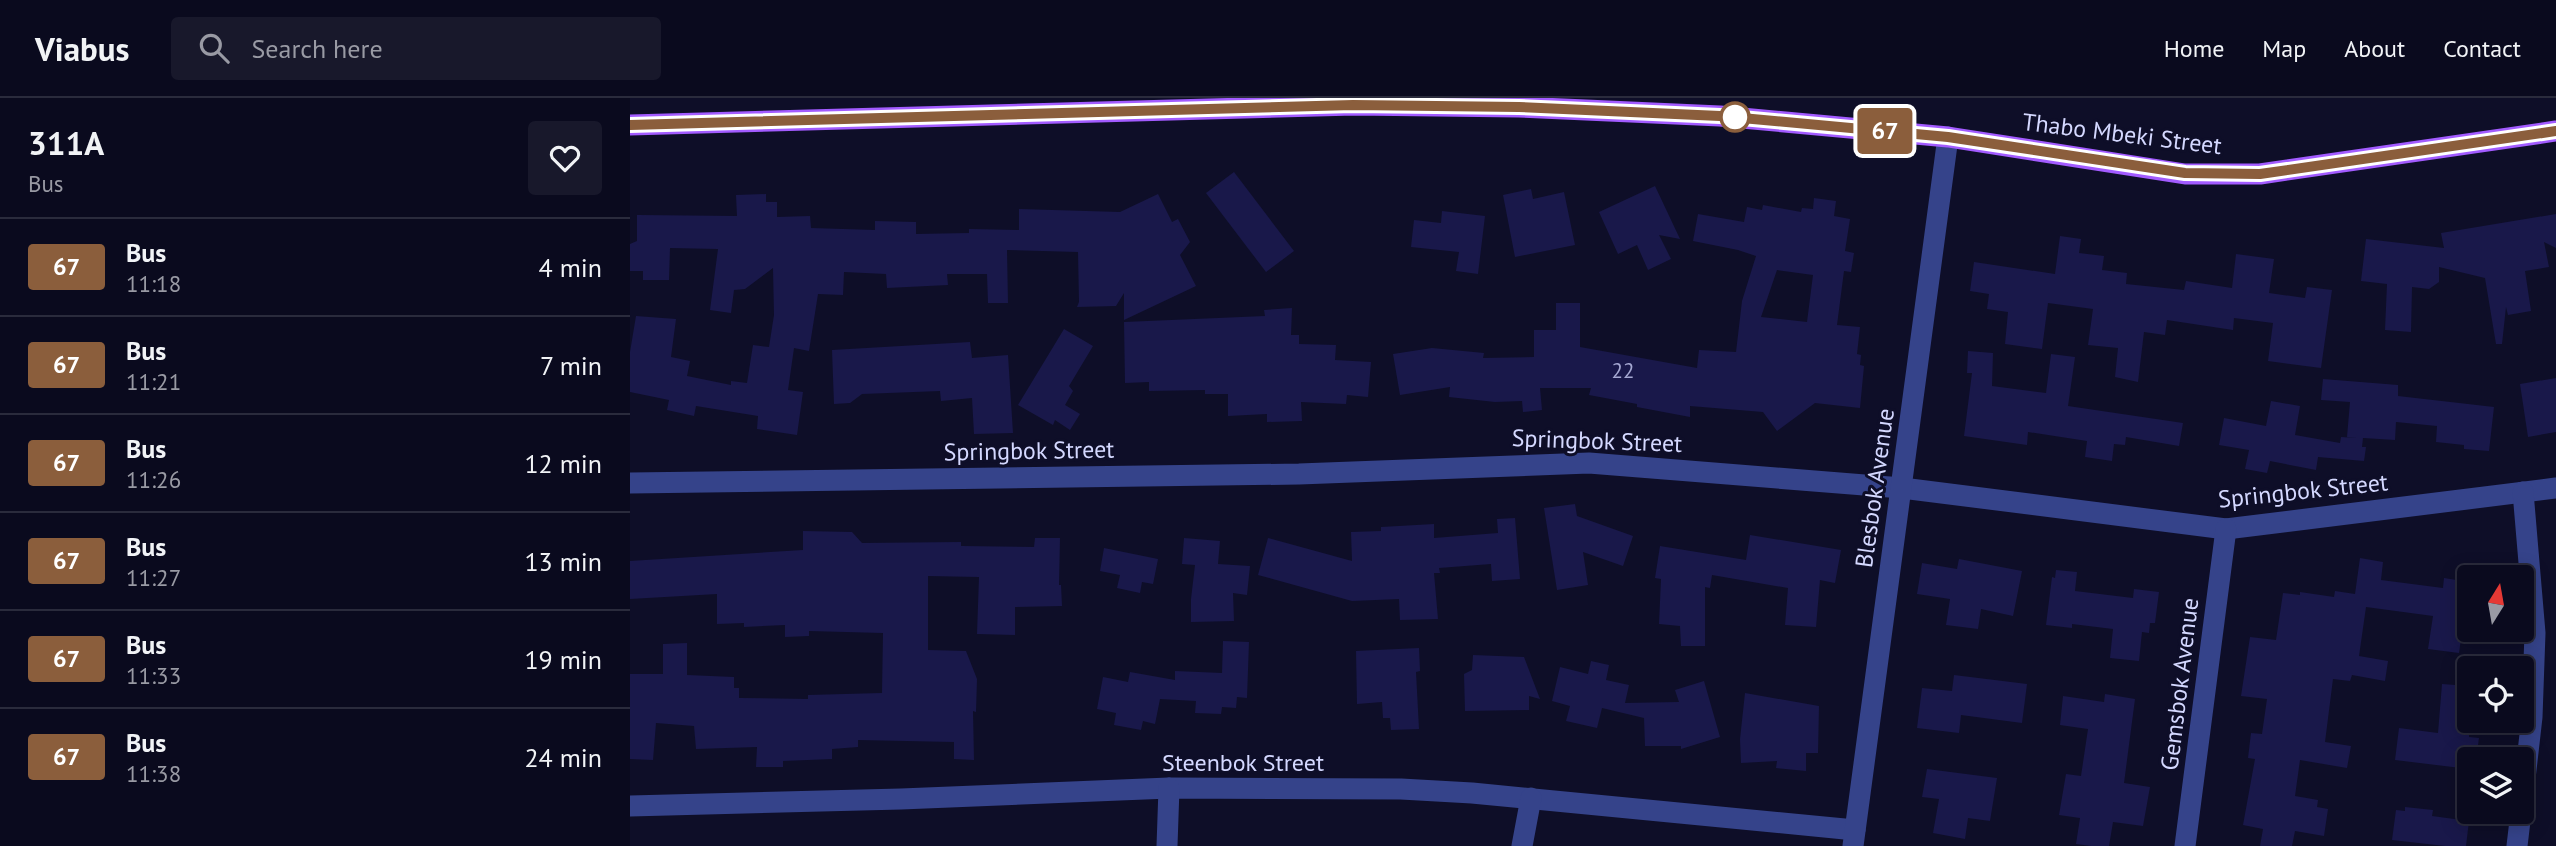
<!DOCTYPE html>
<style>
body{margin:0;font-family:"PT Sans",sans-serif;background:#18182b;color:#f1f3f6;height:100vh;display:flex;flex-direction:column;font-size:26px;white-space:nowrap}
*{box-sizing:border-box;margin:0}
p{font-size:23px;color:#999aa4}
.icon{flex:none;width:38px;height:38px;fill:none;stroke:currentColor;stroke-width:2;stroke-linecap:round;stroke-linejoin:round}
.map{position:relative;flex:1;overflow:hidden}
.drawer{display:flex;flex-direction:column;background:#0a0a1e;width:630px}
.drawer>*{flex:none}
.badge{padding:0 14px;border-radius:5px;font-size:24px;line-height:46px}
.needle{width:46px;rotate:11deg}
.buttons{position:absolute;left:1827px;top:467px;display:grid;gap:14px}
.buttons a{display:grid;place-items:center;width:77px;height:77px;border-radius:7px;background:#0a0a1e;box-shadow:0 4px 18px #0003,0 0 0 2px #2a2b3c;font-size:35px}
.map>.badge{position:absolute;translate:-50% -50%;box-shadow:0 0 0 4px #fff}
.round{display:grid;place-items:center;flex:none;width:74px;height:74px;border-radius:7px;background:#18182b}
.summary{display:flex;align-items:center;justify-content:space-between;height:119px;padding:0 28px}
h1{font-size:33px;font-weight:600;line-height:52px}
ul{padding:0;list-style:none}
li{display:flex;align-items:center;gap:21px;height:98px;padding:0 28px;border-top:2px solid #2a2b3c}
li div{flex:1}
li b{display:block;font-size:26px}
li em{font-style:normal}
li .badge{min-width:77px;font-weight:700;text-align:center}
header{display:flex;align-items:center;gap:42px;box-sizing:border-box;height:98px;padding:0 35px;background:#0a0a1e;border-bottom:2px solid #2a2b3c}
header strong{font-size:33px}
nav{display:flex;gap:38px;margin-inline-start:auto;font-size:24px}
.search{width:490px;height:63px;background:#18182b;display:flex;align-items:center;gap:18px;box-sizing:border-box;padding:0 24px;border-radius:7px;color:#999aa4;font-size:26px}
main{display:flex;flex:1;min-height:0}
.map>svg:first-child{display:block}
.building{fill:#19184a;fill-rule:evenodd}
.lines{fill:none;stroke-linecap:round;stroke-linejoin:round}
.minor{stroke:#35438a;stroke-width:21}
.major{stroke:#a25bff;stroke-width:21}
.line-casing{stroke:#fff;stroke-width:16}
.line{stroke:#8b5e3c;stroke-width:10}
.stop-dot{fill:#fff;stroke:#8b5e3c;stroke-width:3.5}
.labels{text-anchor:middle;stroke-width:6;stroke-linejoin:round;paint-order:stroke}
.number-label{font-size:21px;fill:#a5a8d2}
.street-label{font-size:24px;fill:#d4d8ff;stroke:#0e0e28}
</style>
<header>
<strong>Viabus</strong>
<div class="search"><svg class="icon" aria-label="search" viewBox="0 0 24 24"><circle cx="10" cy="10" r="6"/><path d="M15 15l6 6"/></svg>Search here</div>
<nav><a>Home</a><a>Map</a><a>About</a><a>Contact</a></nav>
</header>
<main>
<section class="drawer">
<div class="summary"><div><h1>311A</h1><p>Bus</p></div><a class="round"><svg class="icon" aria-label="heart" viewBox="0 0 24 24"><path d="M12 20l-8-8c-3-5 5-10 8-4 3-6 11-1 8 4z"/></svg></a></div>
<ul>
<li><span class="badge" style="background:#8b5e3c;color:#fff">67</span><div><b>Bus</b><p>11:18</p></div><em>4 min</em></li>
<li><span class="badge" style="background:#8b5e3c;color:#fff">67</span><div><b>Bus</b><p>11:21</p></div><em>7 min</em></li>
<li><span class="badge" style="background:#8b5e3c;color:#fff">67</span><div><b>Bus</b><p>11:26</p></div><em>12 min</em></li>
<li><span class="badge" style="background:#8b5e3c;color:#fff">67</span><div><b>Bus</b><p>11:27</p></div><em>13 min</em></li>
<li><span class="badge" style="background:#8b5e3c;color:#fff">67</span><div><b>Bus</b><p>11:33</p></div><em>19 min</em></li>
<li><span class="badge" style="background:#8b5e3c;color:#fff">67</span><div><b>Bus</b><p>11:38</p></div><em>24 min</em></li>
</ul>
</section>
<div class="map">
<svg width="1926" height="748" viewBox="0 0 1926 748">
<rect width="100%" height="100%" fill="#0e0e28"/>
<!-- building -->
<g class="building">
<polygon points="604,74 664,153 636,174 576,95"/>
<polygon points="1025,88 1050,141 1029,137 1041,161 1018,172 1007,147 988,156 969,114"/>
<polygon points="901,91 903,101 934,94 945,147 885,159 873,97"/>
<polygon points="136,96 136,104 147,104 147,119 180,118 181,130 245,132 245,123 286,124 286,136 339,135 339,131 389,132 389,111 490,114 528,96 542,124 548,121 560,144 550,157 566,188 494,222 494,195 486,208 447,209 449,204 448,154 377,152 378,205 358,205 357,176 317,176 318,187 257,190 256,176 214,174 213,197 188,196 179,253 164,250 158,292 173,294 167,337 127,331 128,318 66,308 64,318 37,312 39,302 0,294 0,254 6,218 46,221 41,259 60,263 57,278 101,287 101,283 117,285 123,247 139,249 144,217 143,170 115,191 104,192 101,215 80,212 88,151 40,150 39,182 13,182 13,173 0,173 0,146 7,143 7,117 107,118 106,97"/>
<path d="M1184,100L1206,103L1204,118L1220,121L1215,153L1224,155L1221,174L1214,173L1207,227L1230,229L1227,256L1231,257L1230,267L1234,268L1230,310L1185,305L1147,333L1133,314L1060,308V319L1007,309V306L959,297L961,290H910L912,312L893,314L892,303L865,304L819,299L820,289L770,297L763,256L802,250L854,255L853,260L904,259V232H926V205H950V249L1067,270L1069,252L1106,254L1112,203L1126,158L1108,152L1063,143L1068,116L1114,124L1117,109L1132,112L1133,107L1171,114L1172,110L1183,111ZM1147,172L1183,177L1177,224L1131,219Z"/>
<polygon points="812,113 855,118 848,176 826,173 829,154 781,149 784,122 811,125"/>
<polygon points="1926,116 1926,150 1914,144 1919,169 1895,173 1901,213 1878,217 1876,209 1872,246 1866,246 1855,180 1809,169 1809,184 1799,191 1782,189 1781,234 1755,232 1757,186 1731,183 1736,141 1814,150 1811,135"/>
<polygon points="1430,138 1451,141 1449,155 1474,158 1472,172 1497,175 1496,186 1554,192 1556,183 1602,190 1606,156 1644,161 1639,195 1675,200 1677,189 1702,192 1691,270 1638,263 1643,225 1604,220 1603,232 1537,222 1535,237 1514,234 1508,284 1485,279 1488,250 1458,247 1463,211 1418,205 1412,251 1375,246 1378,214 1357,211 1359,196 1340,193 1344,164 1425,176"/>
<polygon points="662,210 661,237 669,237 669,246 706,247 705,262 741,264 738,299 717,297 716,306 671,304 672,323 637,324 637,316 598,318 598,296 575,296 575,292 519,293 519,284 495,285 494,224 635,218 634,212"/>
<polygon points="434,231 463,248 439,288 443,293 435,307 450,316 440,332 425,322 423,327 388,307"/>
<polygon points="340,244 342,260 378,257 383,335 344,336 342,300 311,303 310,293 232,296 220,305 204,306 202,252"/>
<polygon points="1338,253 1363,255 1362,288 1416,295 1421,256 1445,259 1438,308 1553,325 1549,348 1496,339 1495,347 1484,346 1482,363 1455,359 1457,343 1398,334 1397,347 1334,338 1342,275 1337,275"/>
<polygon points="1926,280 1926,334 1898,339 1890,286"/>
<polygon points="1693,281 1768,287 1768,298 1864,309 1859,353 1834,351 1834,347 1806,344 1807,328 1766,324 1765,342 1733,340 1732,349 1736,349 1734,363 1688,359 1686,372 1640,363 1637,375 1615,371 1619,352 1589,347 1594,320 1636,328 1641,303 1670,308 1665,337 1710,345 1711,339 1727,340 1717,339 1720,304 1691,302"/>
<polygon points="945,406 947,418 1003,438 993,468 953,454 958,487 927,492 914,410"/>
<polygon points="885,420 890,481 862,483 861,466 809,470 810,475 804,475 808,521 770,522 769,501 722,503 628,477 638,440 722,463 721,434 751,433 751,429 804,426 804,440 868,435 867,421"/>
<polygon points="173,433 222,434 232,445 331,444 331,448 404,449 405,440 430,440 429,487 431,487 432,508 385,509 385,537 347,536 349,479 298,478 298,552 336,553 347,581 346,614 343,613 344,662 324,661 324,644 228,642 228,649 202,651 202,661 153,663 153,669 126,669 127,649 66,651 64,628 26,625 23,662 0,661 0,576 33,576 33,546 57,545 57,577 104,579 104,590 109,590 109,600 178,601 178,597 252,595 253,535 179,533 179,538 155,539 155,527 114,529 114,525 87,526 87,496 0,501 0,463 173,452"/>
<polygon points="1120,437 1211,452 1205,485 1190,482 1186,529 1155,527 1158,490 1082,477 1080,490 1075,489 1075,548 1051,548 1050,528 1029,526 1031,481 1025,480 1030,448 1116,462"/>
<polygon points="554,440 590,443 588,466 620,468 617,497 603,495 604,523 561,524 561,501 565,467 552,466"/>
<polygon points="474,450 528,461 523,486 512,484 510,495 487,490 490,477 470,473"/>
<polygon points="1730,460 1753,464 1751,482 1813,490 1814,480 1839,484 1829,555 1798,551 1803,518 1736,509 1729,558 1758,563 1755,583 1722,577 1720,583 1703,581 1695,644 1721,648 1717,670 1670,662 1665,698 1688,702 1687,709 1698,711 1694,738 1665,733 1662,748 1630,748 1633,731 1613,727 1625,661 1618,660 1621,635 1632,636 1637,601 1611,598 1620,539 1646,542 1653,495 1670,497 1670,494 1704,499 1705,493 1725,496"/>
<polygon points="1329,461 1392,473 1383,518 1351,511 1348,531 1316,527 1320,501 1287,496 1292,465 1327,471"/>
<polygon points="1426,472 1447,474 1445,493 1503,500 1504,491 1529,494 1525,525 1520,525 1519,535 1512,534 1509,563 1480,560 1483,531 1442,526 1442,530 1416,527 1422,479 1425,480"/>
<polygon points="593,543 619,544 617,600 607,599 606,610 592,609 591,616 565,615 566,603 530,601 525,626 513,623 511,632 484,627 486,615 467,611 473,579 498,584 500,574 545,582 545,573 592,575"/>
<polygon points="789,550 790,573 786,574 789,631 761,632 760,620 753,620 752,604 727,606 726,553"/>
<polygon points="843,557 894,559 910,601 899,598 899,612 835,613 834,576 842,572"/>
<polygon points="961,563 979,567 976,582 999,587 995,605 1049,604 1045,592 1074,583 1090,639 1051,651 1051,648 1015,648 1014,620 972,610 967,630 936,623 940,608 922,603 930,569 958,576"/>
<polygon points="1324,577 1397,586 1392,625 1331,617 1329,635 1287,630 1292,590 1322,593"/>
<polygon points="1812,586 1839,588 1839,639 1849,640 1846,662 1839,662 1839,671 1765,662 1769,630 1808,635"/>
<polygon points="1115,595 1189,608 1188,655 1176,655 1176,673 1146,670 1147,663 1111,665 1110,641"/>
<polygon points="1475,596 1505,601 1494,685 1520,689 1513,728 1483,724 1479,748 1461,748 1446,746 1450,720 1429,717 1436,676 1451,678 1458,631 1430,627 1433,598 1474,604"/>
<polygon points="1297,671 1367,680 1360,723 1338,720 1335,741 1303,735 1309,701 1292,699"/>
<polygon points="1775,709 1803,712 1802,718 1839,723 1836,748 1815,748 1762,742 1766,712 1775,713"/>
</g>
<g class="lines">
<!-- minor -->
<g class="minor">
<polyline points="0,385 669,376 959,365 1272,390 1596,431 1926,390"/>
<polyline points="1892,707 1902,619 1905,535 1893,394"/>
<polyline points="0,708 271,701 539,690 771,691 842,695 1225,732"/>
<polyline points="537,748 539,690"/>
<polyline points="892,748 901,700"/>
<polyline points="1223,748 1318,39"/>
<polyline points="1555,748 1596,431"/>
<polyline points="1887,748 1891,714"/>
</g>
<!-- major -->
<polyline class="major" points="0,27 724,7 889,9 1090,18 1318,39 1555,76 1630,76 1926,33"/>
</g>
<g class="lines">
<!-- line casing -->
<g class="line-casing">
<polyline id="line" points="0,27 723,7 889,9 1090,18 1318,39 1555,75 1630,76 1926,33"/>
</g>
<!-- line -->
<use href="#line" class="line"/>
</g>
<!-- markers -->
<circle class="stop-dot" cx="1105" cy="19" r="14"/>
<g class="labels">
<!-- number labels -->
<g class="number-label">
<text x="993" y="280">22</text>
</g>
<!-- street labels -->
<g class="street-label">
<text transform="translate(1492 36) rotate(7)" y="8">Thabo Mbeki Street</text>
<text transform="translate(967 343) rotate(2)" y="8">Springbok Street</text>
<text transform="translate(399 353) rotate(-1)" y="8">Springbok Street</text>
<text transform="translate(1245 390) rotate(-82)" y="8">Blesbok Avenue</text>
<text transform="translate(1673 393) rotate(-6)" y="8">Springbok Street</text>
<text transform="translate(1550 586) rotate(-83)" y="8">Gemsbok Avenue</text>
<text x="613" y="673">Steenbok Street</text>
</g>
</g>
</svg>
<div class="buttons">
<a><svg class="needle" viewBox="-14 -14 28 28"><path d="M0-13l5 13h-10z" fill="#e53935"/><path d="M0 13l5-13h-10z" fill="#999aa4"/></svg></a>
<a><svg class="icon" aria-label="locate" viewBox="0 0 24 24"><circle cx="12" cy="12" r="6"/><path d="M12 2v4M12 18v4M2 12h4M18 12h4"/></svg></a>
<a><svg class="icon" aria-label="layers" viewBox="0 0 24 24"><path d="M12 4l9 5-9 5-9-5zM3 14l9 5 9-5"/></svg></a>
</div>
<b class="badge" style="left:1255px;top:33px;background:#8b5e3c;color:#fff">67</b>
</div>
</main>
